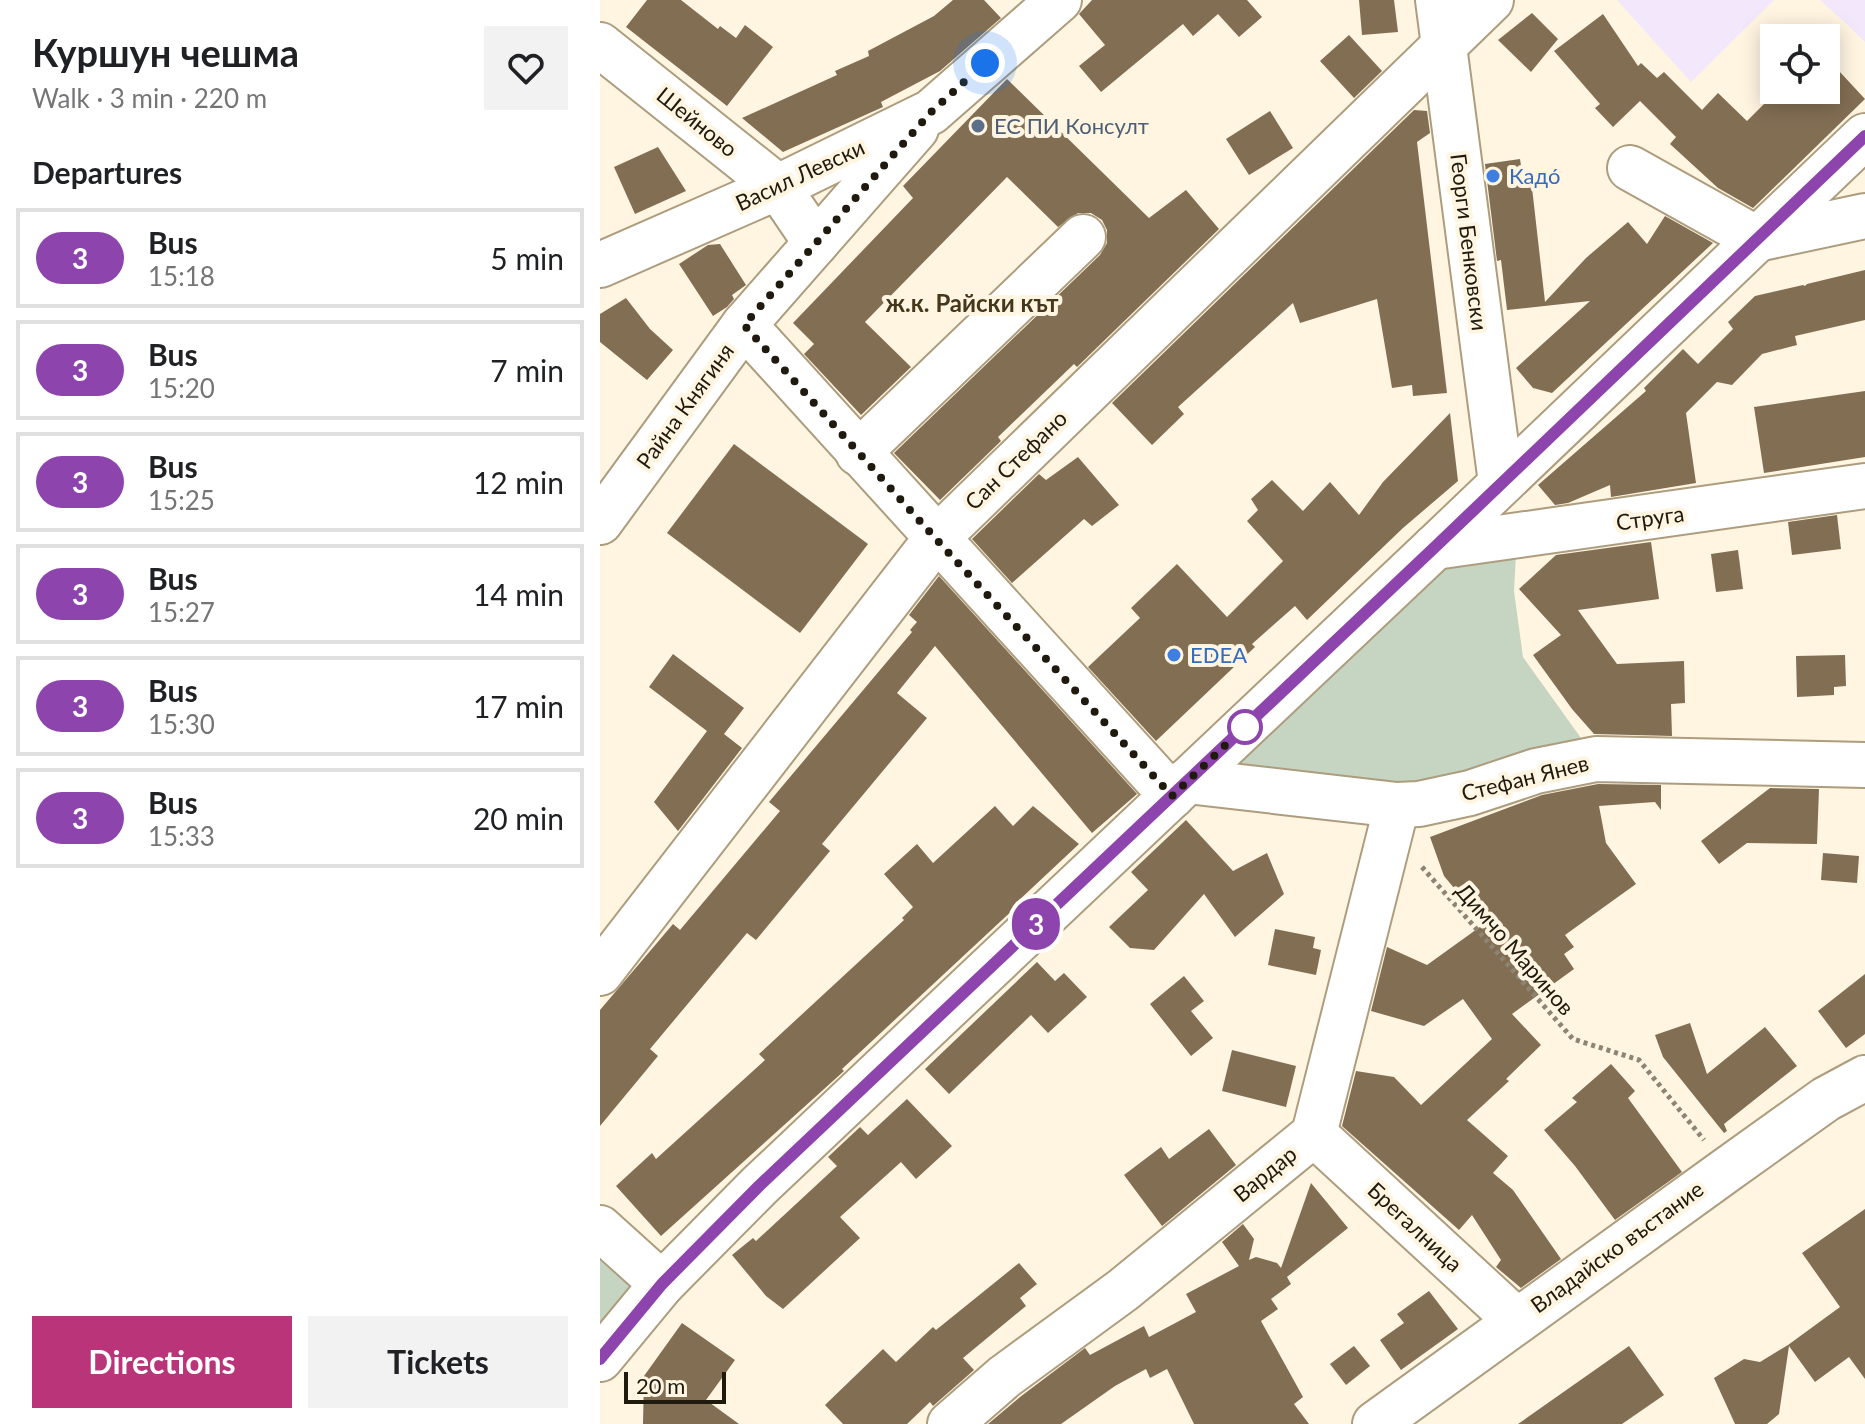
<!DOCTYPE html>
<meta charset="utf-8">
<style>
body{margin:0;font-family:Lato,sans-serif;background:#f2f2f2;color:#202124;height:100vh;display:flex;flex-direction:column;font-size:30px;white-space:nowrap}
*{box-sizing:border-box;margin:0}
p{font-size:26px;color:#757577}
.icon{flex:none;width:44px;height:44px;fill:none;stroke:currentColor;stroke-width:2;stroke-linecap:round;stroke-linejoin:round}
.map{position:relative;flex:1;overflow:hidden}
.drawer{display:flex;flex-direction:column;background:#fff;width:600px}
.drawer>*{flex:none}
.badge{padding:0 16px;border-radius:26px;font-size:28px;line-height:52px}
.buttons{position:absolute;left:1160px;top:24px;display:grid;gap:16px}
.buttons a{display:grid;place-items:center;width:80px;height:80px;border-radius:0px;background:#fff;box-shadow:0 4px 20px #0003;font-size:40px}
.scale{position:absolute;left:24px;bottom:20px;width:102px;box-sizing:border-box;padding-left:8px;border:4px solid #201a0e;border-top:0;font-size:22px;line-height:28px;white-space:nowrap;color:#201a0e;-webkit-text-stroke:6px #fff5e1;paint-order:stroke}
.you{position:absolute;width:40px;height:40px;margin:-20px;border:6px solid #fff;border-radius:50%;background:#1a73e8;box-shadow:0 0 0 12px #1a73e833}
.map>.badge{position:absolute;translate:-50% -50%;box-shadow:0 0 0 4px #fff}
h2{padding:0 32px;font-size:30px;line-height:72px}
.round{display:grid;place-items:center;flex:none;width:84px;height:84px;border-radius:0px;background:#f2f2f2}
.overview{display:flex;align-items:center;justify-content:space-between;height:136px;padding:0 32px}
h1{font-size:38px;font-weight:700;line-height:60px}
.cta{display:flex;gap:16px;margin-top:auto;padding:16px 32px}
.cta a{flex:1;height:92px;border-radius:0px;background:#b93479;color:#fff;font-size:32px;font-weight:700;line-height:92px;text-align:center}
.cta a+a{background:#f2f2f2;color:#202124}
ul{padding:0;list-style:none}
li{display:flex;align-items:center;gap:24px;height:100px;margin:0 16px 12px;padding:0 16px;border:4px solid #e0e0e0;border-radius:0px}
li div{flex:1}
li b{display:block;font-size:30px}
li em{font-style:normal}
li .badge{min-width:88px;font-weight:700;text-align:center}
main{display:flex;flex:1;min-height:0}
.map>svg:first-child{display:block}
.education{fill:#f3e7fb}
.green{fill:#c5d5c1}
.building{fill:#826e53}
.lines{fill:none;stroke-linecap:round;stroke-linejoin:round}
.minor-casing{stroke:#ad9d7e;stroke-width:48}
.path{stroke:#8c8474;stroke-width:5;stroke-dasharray:4 4;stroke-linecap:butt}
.minor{stroke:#fff;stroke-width:44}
.line-casing{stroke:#fff;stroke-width:18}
.line{stroke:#8e44ad;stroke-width:12}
.walk{stroke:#201a0e;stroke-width:8;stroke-dasharray:0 14.4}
.service-dot{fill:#5c6f8a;stroke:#fff5e1;stroke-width:3}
.shop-dot{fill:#3f7fe0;stroke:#fff5e1;stroke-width:3}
.stop-dot{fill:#fff;stroke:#8e44ad;stroke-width:4}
.labels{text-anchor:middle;stroke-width:8;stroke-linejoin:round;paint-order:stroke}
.street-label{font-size:22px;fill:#201a0e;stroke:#fff5e1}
.service-label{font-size:22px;fill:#4e5e75;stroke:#fff5e1;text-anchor:start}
.shop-label{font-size:22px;fill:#366cbe;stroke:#fff5e1;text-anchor:start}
.neighbourhood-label{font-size:24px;font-weight:bold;fill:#45371b;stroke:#fff5e1}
</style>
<main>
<section class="drawer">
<div class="overview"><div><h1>Куршун чешма</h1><p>Walk · 3 min · 220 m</p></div><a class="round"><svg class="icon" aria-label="heart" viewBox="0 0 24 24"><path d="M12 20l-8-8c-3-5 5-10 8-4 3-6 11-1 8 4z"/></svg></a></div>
<h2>Departures</h2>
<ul>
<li><span class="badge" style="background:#8e44ad;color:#fff">3</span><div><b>Bus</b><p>15:18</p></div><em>5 min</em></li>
<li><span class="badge" style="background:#8e44ad;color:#fff">3</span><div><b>Bus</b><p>15:20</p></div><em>7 min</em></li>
<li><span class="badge" style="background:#8e44ad;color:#fff">3</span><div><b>Bus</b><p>15:25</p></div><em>12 min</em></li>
<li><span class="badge" style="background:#8e44ad;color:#fff">3</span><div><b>Bus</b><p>15:27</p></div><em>14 min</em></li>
<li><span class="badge" style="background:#8e44ad;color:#fff">3</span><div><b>Bus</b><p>15:30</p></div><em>17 min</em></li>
<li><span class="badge" style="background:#8e44ad;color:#fff">3</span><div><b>Bus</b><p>15:33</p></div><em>20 min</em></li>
</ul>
<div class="cta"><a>Directions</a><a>Tickets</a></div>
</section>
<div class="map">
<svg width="1265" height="1424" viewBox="0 0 1265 1424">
<rect width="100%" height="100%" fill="#fff5e1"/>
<!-- education -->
<g class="education">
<polygon points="1017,0 1174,0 1091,82"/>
<polygon points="1220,0 1265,0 1265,42 1248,25"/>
</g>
<!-- green -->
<g class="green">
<polygon points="917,537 914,591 923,657 996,759 870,793 587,781 835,547"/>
<polygon points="0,1244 45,1286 0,1346"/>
</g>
<!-- building -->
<g class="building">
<polygon points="47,0 81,0 118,29 120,26 136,38 145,25 173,47 127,106 26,27"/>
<polygon points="353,0 384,0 401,18 340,71 281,102 283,107 183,152 142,118 237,75 235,71 269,56 268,51 334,16"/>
<polygon points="492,0 647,0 662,17 639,37 618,14 593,36 583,24 501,92 479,66 505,45 479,14"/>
<polygon points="759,0 794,0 798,32 762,35"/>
<polygon points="932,13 958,39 931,72 898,40"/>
<polygon points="1003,14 1038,66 1041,63 1057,78 1064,72 1102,110 1118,93 1147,121 1178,90 1226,90 1226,57 1265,99 1153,208 1118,188 1070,144 1076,137 1040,101 1013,127 995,108 1000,104 954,51"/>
<polygon points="749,35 782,71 754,98 720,61"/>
<polygon points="407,79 549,218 586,190 619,229 477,367 474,364 398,437 401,441 340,500 294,453 500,255 507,243 507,230 502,220 491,213 478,213 458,227 407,177 265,322 311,367 261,415 204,354 214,344 193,323 313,198 303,186"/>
<polygon points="814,110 827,111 830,133 817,142 847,393 813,396 812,385 792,388 777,299 700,323 693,303 578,407 584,414 552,445 512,403"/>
<polygon points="670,111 693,148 649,175 626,139"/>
<polygon points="58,147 86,191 35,214 14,167"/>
<polygon points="920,159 922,172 930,170 945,302 986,258 1028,222 1047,244 1065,216 1113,243 952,393 933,388 916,368 990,301 907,310 901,260 897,261 885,164"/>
<polygon points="120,244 146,285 132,295 134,299 127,307 113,316 79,264 108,245"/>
<polygon points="1265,270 1265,320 1195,336 1197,345 1162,354 1132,385 1117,382 1086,413 1096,483 1011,497 1010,485 968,503 955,505 938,485 1046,391 1044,388 1083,349 1098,364 1133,329 1128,322 1155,296 1203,285 1205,286 1207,284"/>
<polygon points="26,298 50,329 73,350 47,380 0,342 0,314"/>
<polygon points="1265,391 1265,457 1164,473 1154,407"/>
<polygon points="850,413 858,481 803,528 707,620 695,606 652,644 655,647 556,741 488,667 540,618 531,608 577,564 627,617 683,561 647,521 658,510 651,499 672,480 703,511 730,482 759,515 783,482"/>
<polygon points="134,444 268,544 200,633 67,533"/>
<polygon points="478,457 519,505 492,526 484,519 412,583 372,539 439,474 446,480"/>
<polygon points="1237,515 1241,549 1192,555 1188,522"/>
<polygon points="1051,542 1059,599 978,610 1017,664 1084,661 1085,703 1071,704 1072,736 994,734 972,709 933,655 961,635 919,589 956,555"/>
<polygon points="1138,550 1143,589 1116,592 1111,554"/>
<polygon points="339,576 537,794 492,833 335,646 297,693 327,718 222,844 230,851 156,940 147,933 50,1049 58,1056 0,1126 0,1010 73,924 80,930 180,811 169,802 312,632 310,630 317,622 309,615"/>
<polygon points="73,654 144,708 124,734 142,748 78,831 54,802 107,731 49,687"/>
<polygon points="1245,655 1246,686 1234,687 1234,695 1197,697 1196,656"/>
<polygon points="998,784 1061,785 1061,810 1055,802 999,806 1006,843 1036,884 965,935 974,947 964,954 974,969 912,1014 941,1045 906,1079 909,1081 867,1120 908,1156 893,1173 913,1190 961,1259 921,1288 896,1267 901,1260 872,1215 859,1230 742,1126 756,1071 794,1077 821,1105 892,1039 863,999 824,1026 771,1011 787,947 827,965 884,924 844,876 830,837 942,795"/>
<polygon points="1170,788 1219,789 1217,844 1147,843 1119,864 1101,841"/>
<polygon points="395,806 413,826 433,806 479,844 414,905 416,907 242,1069 244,1071 61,1236 16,1186 52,1153 56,1159 165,1060 159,1054 304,920 302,918 313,907 284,874 317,844 333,863"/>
<polygon points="586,820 633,871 667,853 684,894 635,937 604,894 554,950 530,948 509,927 548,890 531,872"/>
<polygon points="1223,853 1259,856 1257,883 1221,880"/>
<polygon points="675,929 715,937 713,948 721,950 716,975 668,965"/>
<polygon points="437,962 455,981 464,973 487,997 448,1033 431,1015 349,1094 325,1069"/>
<polygon points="1265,974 1265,1034 1246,1048 1218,1011"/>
<polygon points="584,976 604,1001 591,1011 613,1038 591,1056 550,1004"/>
<polygon points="1090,1023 1107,1074 1165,1027 1197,1066 1124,1124 1127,1131 1124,1133 1063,1057 1055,1035"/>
<polygon points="632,1050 696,1066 686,1107 622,1091"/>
<polygon points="1011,1064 1035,1091 1028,1098 1082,1172 1015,1220 975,1166 944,1130 977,1102 972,1098"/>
<polygon points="307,1099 352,1146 316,1179 301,1162 240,1217 260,1238 183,1309 166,1296 132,1255 153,1238 156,1241 237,1166 228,1157 260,1127 268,1135"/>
<polygon points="609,1129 636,1165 562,1226 524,1175 561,1147 569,1159"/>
<polygon points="711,1183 748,1228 687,1277 691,1284 671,1299 678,1309 661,1321 703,1397 694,1404 709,1424 594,1424 567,1369 550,1378 546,1369 515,1386 461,1424 388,1424 420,1397 485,1348 490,1355 544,1326 549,1337 596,1312 586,1294 639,1266 622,1242 643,1224 654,1239 649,1260 656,1257 677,1263 681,1268"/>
<polygon points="1265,1209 1265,1379 1249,1357 1215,1382 1189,1346 1179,1414 1167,1424 1135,1424 1114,1378 1144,1359 1160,1362 1188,1345 1240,1307 1202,1253"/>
<polygon points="419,1263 437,1284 420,1298 426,1306 363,1358 374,1370 333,1406 330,1402 307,1424 243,1424 225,1405 283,1349 296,1362 333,1327 336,1330"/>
<polygon points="829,1291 858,1329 801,1370 780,1340 804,1323 797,1314"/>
<polygon points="82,1323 135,1360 106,1400 139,1424 43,1424 44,1376"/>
<polygon points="754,1346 770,1366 746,1385 730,1364"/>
<polygon points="1029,1346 1064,1395 1022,1424 918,1424"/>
</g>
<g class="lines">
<!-- minor casing -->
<g class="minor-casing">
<g id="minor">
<polyline points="838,0 901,483"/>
<polyline points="0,45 178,187 216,243"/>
<polyline points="1030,168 1157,239 1265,216"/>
<polyline points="0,265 178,187 331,112 459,0"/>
<polyline points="144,325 572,796"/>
<polyline points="258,453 483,237"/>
<polyline points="0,522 144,325 316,129"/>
<polyline points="835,547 1265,486"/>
<polyline points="587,781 797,805 819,804 870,793 936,771 996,759 1265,765"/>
<polyline points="0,973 336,539 891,0"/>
<polyline points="714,1134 916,1320"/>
<polyline points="0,1228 62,1284"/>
<polyline points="0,1359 62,1284 159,1186 835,547 1265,136"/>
<polyline points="350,1424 404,1377 523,1290 714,1134 797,805"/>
<polyline points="775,1424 1128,1169 1226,1099 1265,1078"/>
</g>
</g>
<!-- path -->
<polyline class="path" points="822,867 973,1039 1039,1060 1104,1140"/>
<!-- minor -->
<use href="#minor" class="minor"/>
</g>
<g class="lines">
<!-- line casing -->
<g class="line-casing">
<polyline id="line" points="0,1359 62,1284 159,1186 835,547 1265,136"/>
</g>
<!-- line -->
<use href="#line" class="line"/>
<!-- walk -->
<polyline class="walk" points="385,63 331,112 144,325 336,539 572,796 655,717 645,727"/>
</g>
<!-- markers -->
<circle class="service-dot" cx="378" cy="126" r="8"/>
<g class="shop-dot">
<circle cx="893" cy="176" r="8"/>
<circle cx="574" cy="655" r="8"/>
</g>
<circle class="stop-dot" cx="645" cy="727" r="16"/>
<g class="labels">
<!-- street labels -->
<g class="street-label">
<text transform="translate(97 122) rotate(39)" y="8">Шейново</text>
<text transform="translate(200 175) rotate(-25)" y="8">Васил Левски</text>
<text transform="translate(869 242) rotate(83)" y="8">Георги Бенковски</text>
<text transform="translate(85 406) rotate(-54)" y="8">Райна Княгиня</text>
<text transform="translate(416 460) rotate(-44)" y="8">Сан Стефано</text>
<text transform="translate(1050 518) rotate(-8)" y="8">Струга</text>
<text transform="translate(925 778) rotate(-14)" y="8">Стефан Янев</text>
<text transform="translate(915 949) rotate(49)" y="8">Димчо Маринов</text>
<text transform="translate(665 1174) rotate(-39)" y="8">Вардар</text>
<text transform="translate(815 1227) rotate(43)" y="8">Брегалница</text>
<text transform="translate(1017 1247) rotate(-36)" y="8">Владайско въстание</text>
</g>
<!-- service labels -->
<g class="service-label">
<text x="394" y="134">ЕС ПИ Консулт</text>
</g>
<!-- shop labels -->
<g class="shop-label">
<text x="909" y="184">Кадó</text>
<text x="590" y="663">EDEA</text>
</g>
<!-- neighbourhood labels -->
<g class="neighbourhood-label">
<text x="372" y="312">ж.к. Райски кът</text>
</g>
</g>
</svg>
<div class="buttons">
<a><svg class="icon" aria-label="locate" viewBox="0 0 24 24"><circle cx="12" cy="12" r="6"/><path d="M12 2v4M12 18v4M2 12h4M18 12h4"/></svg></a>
</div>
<div class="scale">20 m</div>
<div class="you" style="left:385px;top:63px"></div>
<b class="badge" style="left:436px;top:924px;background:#8e44ad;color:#fff">3</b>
</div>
</main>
